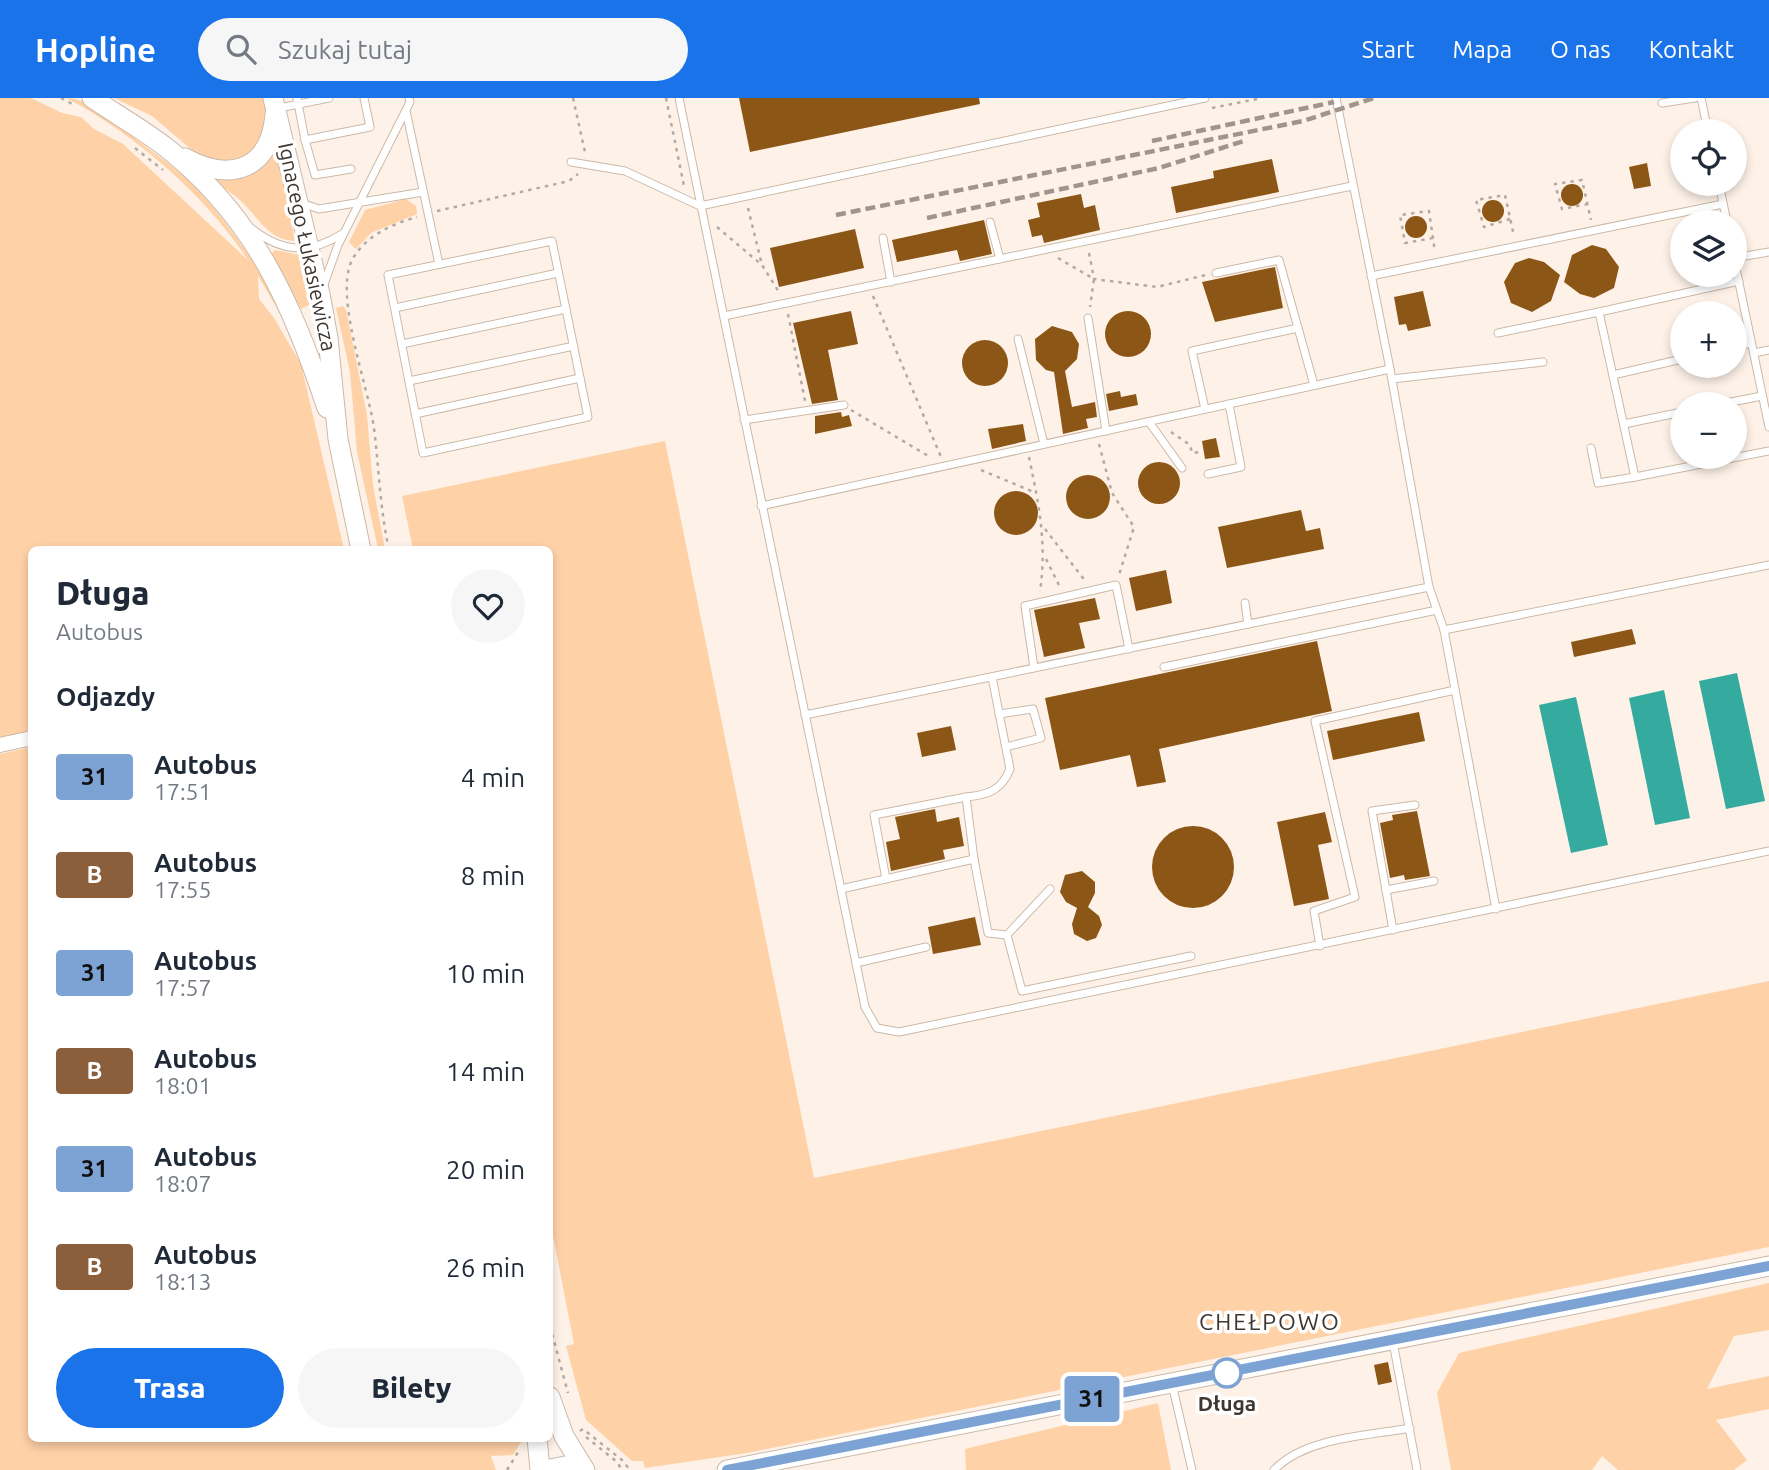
<!DOCTYPE html>
<html lang="pl">
<meta charset="utf-8">
<style>
body{margin:0;font-family:Ubuntu,sans-serif;background:#f6f6f7;color:#1f2937;height:100vh;display:flex;flex-direction:column;font-size:26px;white-space:nowrap}
*{box-sizing:border-box;margin:0}
p{font-size:23px;color:#747a83}
.icon{flex:none;width:38px;height:38px;fill:none;stroke:currentColor;stroke-width:2;stroke-linecap:round;stroke-linejoin:round}
.map{position:relative;flex:1;overflow:hidden}
.panel{position:absolute;left:28px;top:448px;width:525px;height:896px;display:flex;flex-direction:column;background:#fff;border-radius:10px;box-shadow:0 4px 10px #0003}
.panel>*{flex:none}
.badge{padding:0 14px;border-radius:5px;font-size:24px;line-height:46px}
.controls{position:absolute;left:1670px;top:21px;display:grid;gap:14px}
.controls a{display:grid;place-items:center;width:77px;height:77px;border-radius:50%;background:#fff;box-shadow:0 4px 10px #0003;font-size:35px}
.map>.badge{position:absolute;translate:-50% -50%;box-shadow:0 0 0 4px #fff}
h2{padding:0 28px;font-size:26px;line-height:63px}
.round{display:grid;place-items:center;flex:none;width:74px;height:74px;border-radius:37px;background:#f6f6f7}
.overview{display:flex;align-items:center;justify-content:space-between;height:119px;padding:0 28px}
h1{font-size:33px;font-weight:800;line-height:52px}
.primary-button{display:flex;gap:14px;margin-top:auto;padding:14px 28px}
.primary-button a{flex:1;height:80px;border-radius:42px;background:#1a73e8;color:#fff;font-size:28px;font-weight:800;line-height:80px;text-align:center}
.primary-button a+a{background:#f6f6f7;color:#1f2937}
ul{padding:0;list-style:none}
li{display:flex;align-items:center;gap:21px;height:98px;padding:0 28px}
li div{flex:1}
li b{display:block;font-size:26px}
li em{font-style:normal}
li .badge{min-width:77px;font-weight:700;text-align:center}
header{display:flex;align-items:center;gap:42px;box-sizing:border-box;height:98px;padding:0 35px;background:#1a73e8;color:#fff}
header strong{font-size:33px}
nav{display:flex;gap:38px;margin-inline-start:auto;font-size:24px}
.search{width:490px;height:63px;background:#f6f6f7;display:flex;align-items:center;gap:18px;box-sizing:border-box;padding:0 24px;border-radius:38px;color:#747a83;font-size:26px}
.map>svg:first-child{display:block}
.green{fill:#fed1a7}
.water{fill:#35aba0}
.building{fill:#8c5616}
.lines{fill:none;stroke-linecap:round;stroke-linejoin:round}
.lane-casing{stroke:#cbb9a8;stroke-width:9}
.street-casing{stroke:#cbb9a8;stroke-width:16}
.secondary-casing{stroke:#cbb9a8;stroke-width:21}
.path{stroke:#b5aaa2;stroke-width:2.5;stroke-dasharray:3.5 5;stroke-linecap:butt}
.lane{stroke:#fff;stroke-width:7}
.street{stroke:#fff;stroke-width:14}
.secondary{stroke:#fff;stroke-width:19}
.rail{stroke:#9f958d;stroke-width:4.5;stroke-dasharray:10 5;stroke-linecap:butt}
.line-casing{stroke:#fff;stroke-width:16}
.line{stroke:#7da3d5;stroke-width:10}
.stop-dot{fill:#fff;stroke:#7da3d5;stroke-width:3.5}
.labels{text-anchor:middle;stroke-width:7;stroke-linejoin:round;paint-order:stroke}
.street-label{font-size:21px;fill:#3e3630;stroke:#fff}
.stop-label{font-size:21px;font-weight:bold;fill:#3e3630;stroke:#fff}
.neighbourhood-label{font-size:23px;letter-spacing:2px;fill:#3e3630;stroke:#fff}
</style>
<header>
<strong>Hopline</strong>
<div class="search"><svg class="icon" aria-label="search" viewBox="0 0 24 24"><circle cx="10" cy="10" r="6"/><path d="M15 15l6 6"/></svg>Szukaj tutaj</div>
<nav><a>Start</a><a>Mapa</a><a>O nas</a><a>Kontakt</a></nav>
</header>
<div class="map">
<svg width="1769" height="1372" viewBox="0 0 1769 1372">
<rect width="100%" height="100%" fill="#fef2e8"/>
<!-- green -->
<g class="green">
<path d="M0,0H31L62,15L81,19L94,31L123,46L248,162C206,98 134,35 66,0C88,0 109,20 126,33C146,50 170,65 189,83C229,123 258,170 286,218L281,217L258,178L259,201L274,220L301,266L344,451L32,452L31,636L0,643Z"/>
<polygon points="114,0 265,0 268,10 266,35 244,61 229,66 199,58 152,18"/>
<path d="M275,51L278,55L295,143C268,142 258,119 241,103C232,95 222,89 213,82L215,77Z"/>
<polygon points="406,101 416,108 417,116 371,135 356,151 349,144 365,112"/>
<polygon points="275,152 300,157 309,207 301,211 271,156"/>
<polygon points="343,208 346,212 367,317 373,387 385,451 378,451 357,354 350,274 336,210"/>
<polygon points="665,343 814,1080 1769,883 1769,1149 747,1355 645,1370 643,1363 632,1363 586,1322 566,1248 574,1246 550,1122 550,452 413,451 402,398"/>
<polygon points="31,649 32,1340 523,1341 513,1357 491,1358 496,1372 0,1372 0,656"/>
<polygon points="1769,1185 1769,1232 1734,1238 1707,1291 1769,1278 1769,1311 1716,1322 1747,1362 1734,1372 1618,1372 1602,1358 1592,1372 1451,1372 1437,1295 1459,1255"/>
<polygon points="1158,1305 1171,1372 966,1372 965,1351"/>
</g>
<!-- water -->
<g class="water">
<polygon points="1737,575 1765,703 1726,711 1699,583"/>
<polygon points="1664,592 1690,720 1655,727 1629,600"/>
<polygon points="1576,599 1608,747 1571,755 1539,607"/>
</g>
<!-- building -->
<g class="building">
<polygon points="739,0 979,0 980,6 750,54"/>
<polygon points="1272,61 1279,94 1176,115 1171,89 1214,80 1213,73"/>
<polygon points="1647,65 1651,88 1634,91 1629,69"/>
<circle cx="1572" cy="97" r="11"/>
<polygon points="1081,96 1084,110 1095,107 1100,132 1044,145 1042,137 1032,139 1028,122 1040,119 1037,105"/>
<circle cx="1493" cy="113" r="11"/>
<circle cx="1416" cy="129" r="11"/>
<polygon points="984,122 992,156 960,163 957,152 897,164 892,142"/>
<polygon points="855,131 864,170 779,189 770,150"/>
<polygon points="1592,147 1606,151 1619,169 1614,190 1594,200 1580,196 1564,184 1572,157"/>
<polygon points="1529,160 1544,164 1560,177 1551,203 1532,214 1511,205 1504,184 1515,165"/>
<polygon points="1275,169 1283,210 1215,224 1202,184"/>
<polygon points="1423,193 1431,228 1408,233 1406,226 1399,227 1394,199"/>
<circle cx="1128" cy="236" r="23"/>
<polygon points="851,213 858,246 828,252 838,302 812,306 793,225"/>
<polygon points="1052,228 1072,234 1079,246 1077,261 1065,273 1072,309 1095,304 1097,319 1086,321 1088,330 1063,336 1054,274 1046,272 1036,262 1035,241"/>
<circle cx="985" cy="265" r="23"/>
<polygon points="1120,293 1121,299 1136,296 1138,307 1109,313 1106,296"/>
<polygon points="841,314 842,319 849,317 852,328 815,336 815,318"/>
<polygon points="1023,326 1026,343 992,351 988,331"/>
<polygon points="1216,340 1220,359 1205,361 1202,343"/>
<circle cx="1159" cy="385" r="21"/>
<circle cx="1088" cy="399" r="22"/>
<circle cx="1016" cy="415" r="22"/>
<polygon points="1301,412 1306,433 1320,430 1324,451 1227,470 1218,429"/>
<polygon points="1166,472 1172,505 1136,513 1129,480"/>
<polygon points="1095,500 1100,521 1079,525 1085,550 1044,559 1034,512"/>
<polygon points="1632,531 1636,546 1574,559 1571,544"/>
<polygon points="1317,543 1332,613 1159,651 1166,684 1137,689 1130,657 1060,672 1045,600"/>
<polygon points="1419,614 1425,643 1333,662 1327,633"/>
<polygon points="951,628 956,652 922,659 917,635"/>
<polygon points="935,711 937,724 959,719 964,748 943,752 945,761 891,773 886,744 900,741 895,719"/>
<polygon points="1417,713 1430,778 1405,782 1404,777 1390,780 1380,725 1393,722 1392,717"/>
<polygon points="1325,714 1332,744 1318,747 1329,801 1294,808 1277,724"/>
<circle cx="1193" cy="769" r="41"/>
<polygon points="1082,773 1095,784 1095,795 1088,809 1099,818 1102,827 1096,840 1087,843 1074,836 1072,826 1077,810 1066,804 1060,794 1065,777"/>
<polygon points="975,819 981,847 933,856 928,829"/>
<polygon points="1388,1264 1392,1284 1378,1287 1374,1267"/>
</g>
<g class="lines">
<!-- lane casing -->
<g class="lane-casing">
<g id="lane">
<polyline points="297,0 305,42"/>
<polyline points="679,0 865,909 877,930 899,934 1769,753"/>
<polyline points="1336,0 1390,271 1429,489 1444,532 1496,811"/>
<polyline points="1701,0 1708,33"/>
<polyline points="1662,5 1695,0"/>
<polyline points="279,10 329,0"/>
<polyline points="406,13 439,166"/>
<polyline points="571,64 625,73 700,108 1205,0"/>
<polyline points="351,71 315,77 305,42 370,29 364,0"/>
<polyline points="1719,86 1727,124"/>
<polyline points="301,105 319,111 423,94"/>
<polyline points="990,124 1000,161"/>
<path d="M251,130C281,154 309,157 342,136"/>
<polyline points="883,140 891,184"/>
<polygon points="552,143 588,319 423,355 388,177"/>
<polyline points="1734,160 1769,154"/>
<polyline points="1734,161 1769,329"/>
<polyline points="1216,175 1279,162 1314,287"/>
<polyline points="1371,178 1723,106"/>
<polyline points="1739,183 1599,214 1635,379 1769,353"/>
<polyline points="323,189 338,147 410,4 409,0"/>
<polyline points="395,210 558,175"/>
<polyline points="724,218 1352,88"/>
<polyline points="1088,220 1106,333"/>
<polyline points="1498,235 1599,214"/>
<polyline points="1018,241 1044,346"/>
<polyline points="402,246 566,211"/>
<polyline points="1734,249 1751,245"/>
<polyline points="1754,255 1769,252"/>
<polyline points="1613,277 1682,261"/>
<polyline points="1392,281 1543,264"/>
<polyline points="409,283 574,248"/>
<polyline points="1721,306 1762,298"/>
<polyline points="1205,311 1192,253 1298,230"/>
<polyline points="415,316 580,280"/>
<polyline points="744,322 844,307"/>
<polyline points="1149,324 1182,370"/>
<polyline points="1624,326 1682,314"/>
<polyline points="1591,350 1598,385 1635,379"/>
<polyline points="1208,376 1241,369 1229,306"/>
<polyline points="761,408 1390,271"/>
<polyline points="1245,505 1248,526"/>
<polyline points="1444,532 1769,467"/>
<polyline points="1164,569 1437,512"/>
<polyline points="1034,570 1025,508 1116,487 1129,551"/>
<polyline points="999,616 1033,611 1041,640 1006,649"/>
<polyline points="805,617 1429,489"/>
<path d="M966,699C988,697 1002,692 1010,671L992,579"/>
<polyline points="886,781 874,717 966,699 974,761"/>
<polyline points="841,791 974,761 988,835 1007,837 1022,893 1191,858"/>
<polyline points="1386,792 1434,783"/>
<polyline points="1393,832 1372,713 1415,707"/>
<polyline points="1007,837 1050,791"/>
<polyline points="1320,848 1314,813 1355,799 1315,623 1455,592"/>
<polyline points="856,865 926,849"/>
<polyline points="1393,1244 1417,1372"/>
<polyline points="1172,1286 1192,1372"/>
<path d="M1274,1372C1305,1339 1368,1338 1410,1330"/>
</g>
</g>
<!-- street casing -->
<g class="street-casing">
<polyline id="street" points="0,647 32,640"/>
</g>
<!-- secondary casing -->
<g class="secondary-casing">
<g id="secondary">
<path d="M92,0C117,17 144,32 168,51C256,121 292,207 327,310"/>
<polyline points="273,0 320,196 328,240 338,341 361,452"/>
<path d="M185,60C231,85 271,71 275,16"/>
<polyline points="550,1299 564,1338 585,1372"/>
<polyline points="537,1340 540,1372"/>
<polyline points="545,1372 565,1368 580,1372"/>
<polyline points="727,1372 1769,1168"/>
</g>
</g>
<!-- path -->
<g class="path">
<polyline points="61,0 76,8"/>
<polyline points="573,0 585,54"/>
<polyline points="666,0 684,88"/>
<polyline points="1212,10 1262,0"/>
<polyline points="135,50 163,72"/>
<polyline points="1588,106 1562,111 1555,86 1582,82 1591,122"/>
<polyline points="748,110 762,167"/>
<polyline points="437,113 569,83 578,76"/>
<polyline points="1510,121 1484,129 1476,102 1505,97 1514,138"/>
<polyline points="717,129 762,167 779,194"/>
<polyline points="1433,140 1405,145 1400,117 1429,113 1435,154"/>
<polyline points="1089,155 1094,181 1157,189 1206,177"/>
<polyline points="1058,160 1094,181 1090,209"/>
<polyline points="873,198 941,359"/>
<polyline points="788,216 805,303"/>
<polyline points="851,312 930,359"/>
<polyline points="1171,334 1190,347 1192,355 1201,354"/>
<polyline points="1099,346 1112,395 1134,429 1119,477"/>
<path d="M1029,359C1039,408 1047,444 1040,494"/>
<polyline points="981,372 1036,395"/>
<polyline points="1045,431 1086,484"/>
<path d="M389,452C380,411 379,371 374,330C368,288 334,198 352,162C365,138 392,126 417,119"/>
<polyline points="1046,461 1060,489"/>
<polyline points="550,1228 568,1295"/>
<polyline points="580,1333 583,1331 622,1362 630,1372"/>
<polyline points="586,1339 617,1364 622,1372"/>
<polyline points="507,1372 520,1351"/>
</g>
<!-- lane -->
<use href="#lane" class="lane"/>
<!-- street -->
<use href="#street" class="street"/>
<!-- secondary -->
<use href="#secondary" class="secondary"/>
<!-- rail -->
<g class="rail">
<polyline points="1152,43 1334,4"/>
<polyline points="836,117 1303,23 1374,0"/>
<polyline points="927,120 1159,70 1247,42"/>
</g>
</g>
<g class="lines">
<!-- line casing -->
<g class="line-casing">
<polyline id="line" points="727,1372 1769,1168"/>
</g>
<!-- line -->
<use href="#line" class="line"/>
</g>
<!-- markers -->
<circle class="stop-dot" cx="1227" cy="1275" r="14"/>
<g class="labels">
<!-- street labels -->
<g class="street-label">
<text transform="translate(307 149) rotate(78)" y="7">Ignacego Łukasiewicza</text>
</g>
<!-- stop labels -->
<g class="stop-label">
<text x="1227" y="1313">Długa</text>
</g>
<!-- neighbourhood labels -->
<g class="neighbourhood-label">
<text x="1270" y="1232">CHEŁPOWO</text>
</g>
</g>
</svg>
<div class="controls">
<a><svg class="icon" aria-label="locate" viewBox="0 0 24 24"><circle cx="12" cy="12" r="6"/><path d="M12 2v4M12 18v4M2 12h4M18 12h4"/></svg></a>
<a><svg class="icon" aria-label="layers" viewBox="0 0 24 24"><path d="M12 4l9 5-9 5-9-5zM3 14l9 5 9-5"/></svg></a>
<a>+</a>
<a>−</a>
</div>
<b class="badge" style="left:1092px;top:1301px;background:#7da3d5;color:#111">31</b>
<section class="panel">
<div class="overview"><div><h1>Długa</h1><p>Autobus</p></div><a class="round"><svg class="icon" aria-label="heart" viewBox="0 0 24 24"><path d="M12 20l-8-8c-3-5 5-10 8-4 3-6 11-1 8 4z"/></svg></a></div>
<h2>Odjazdy</h2>
<ul>
<li><span class="badge" style="background:#7da3d5;color:#111">31</span><div><b>Autobus</b><p>17:51</p></div><em>4 min</em></li>
<li><span class="badge" style="background:#8b5e3c;color:#fff">B</span><div><b>Autobus</b><p>17:55</p></div><em>8 min</em></li>
<li><span class="badge" style="background:#7da3d5;color:#111">31</span><div><b>Autobus</b><p>17:57</p></div><em>10 min</em></li>
<li><span class="badge" style="background:#8b5e3c;color:#fff">B</span><div><b>Autobus</b><p>18:01</p></div><em>14 min</em></li>
<li><span class="badge" style="background:#7da3d5;color:#111">31</span><div><b>Autobus</b><p>18:07</p></div><em>20 min</em></li>
<li><span class="badge" style="background:#8b5e3c;color:#fff">B</span><div><b>Autobus</b><p>18:13</p></div><em>26 min</em></li>
</ul>
<div class="primary-button"><a>Trasa</a><a>Bilety</a></div>
</section>
</div>
